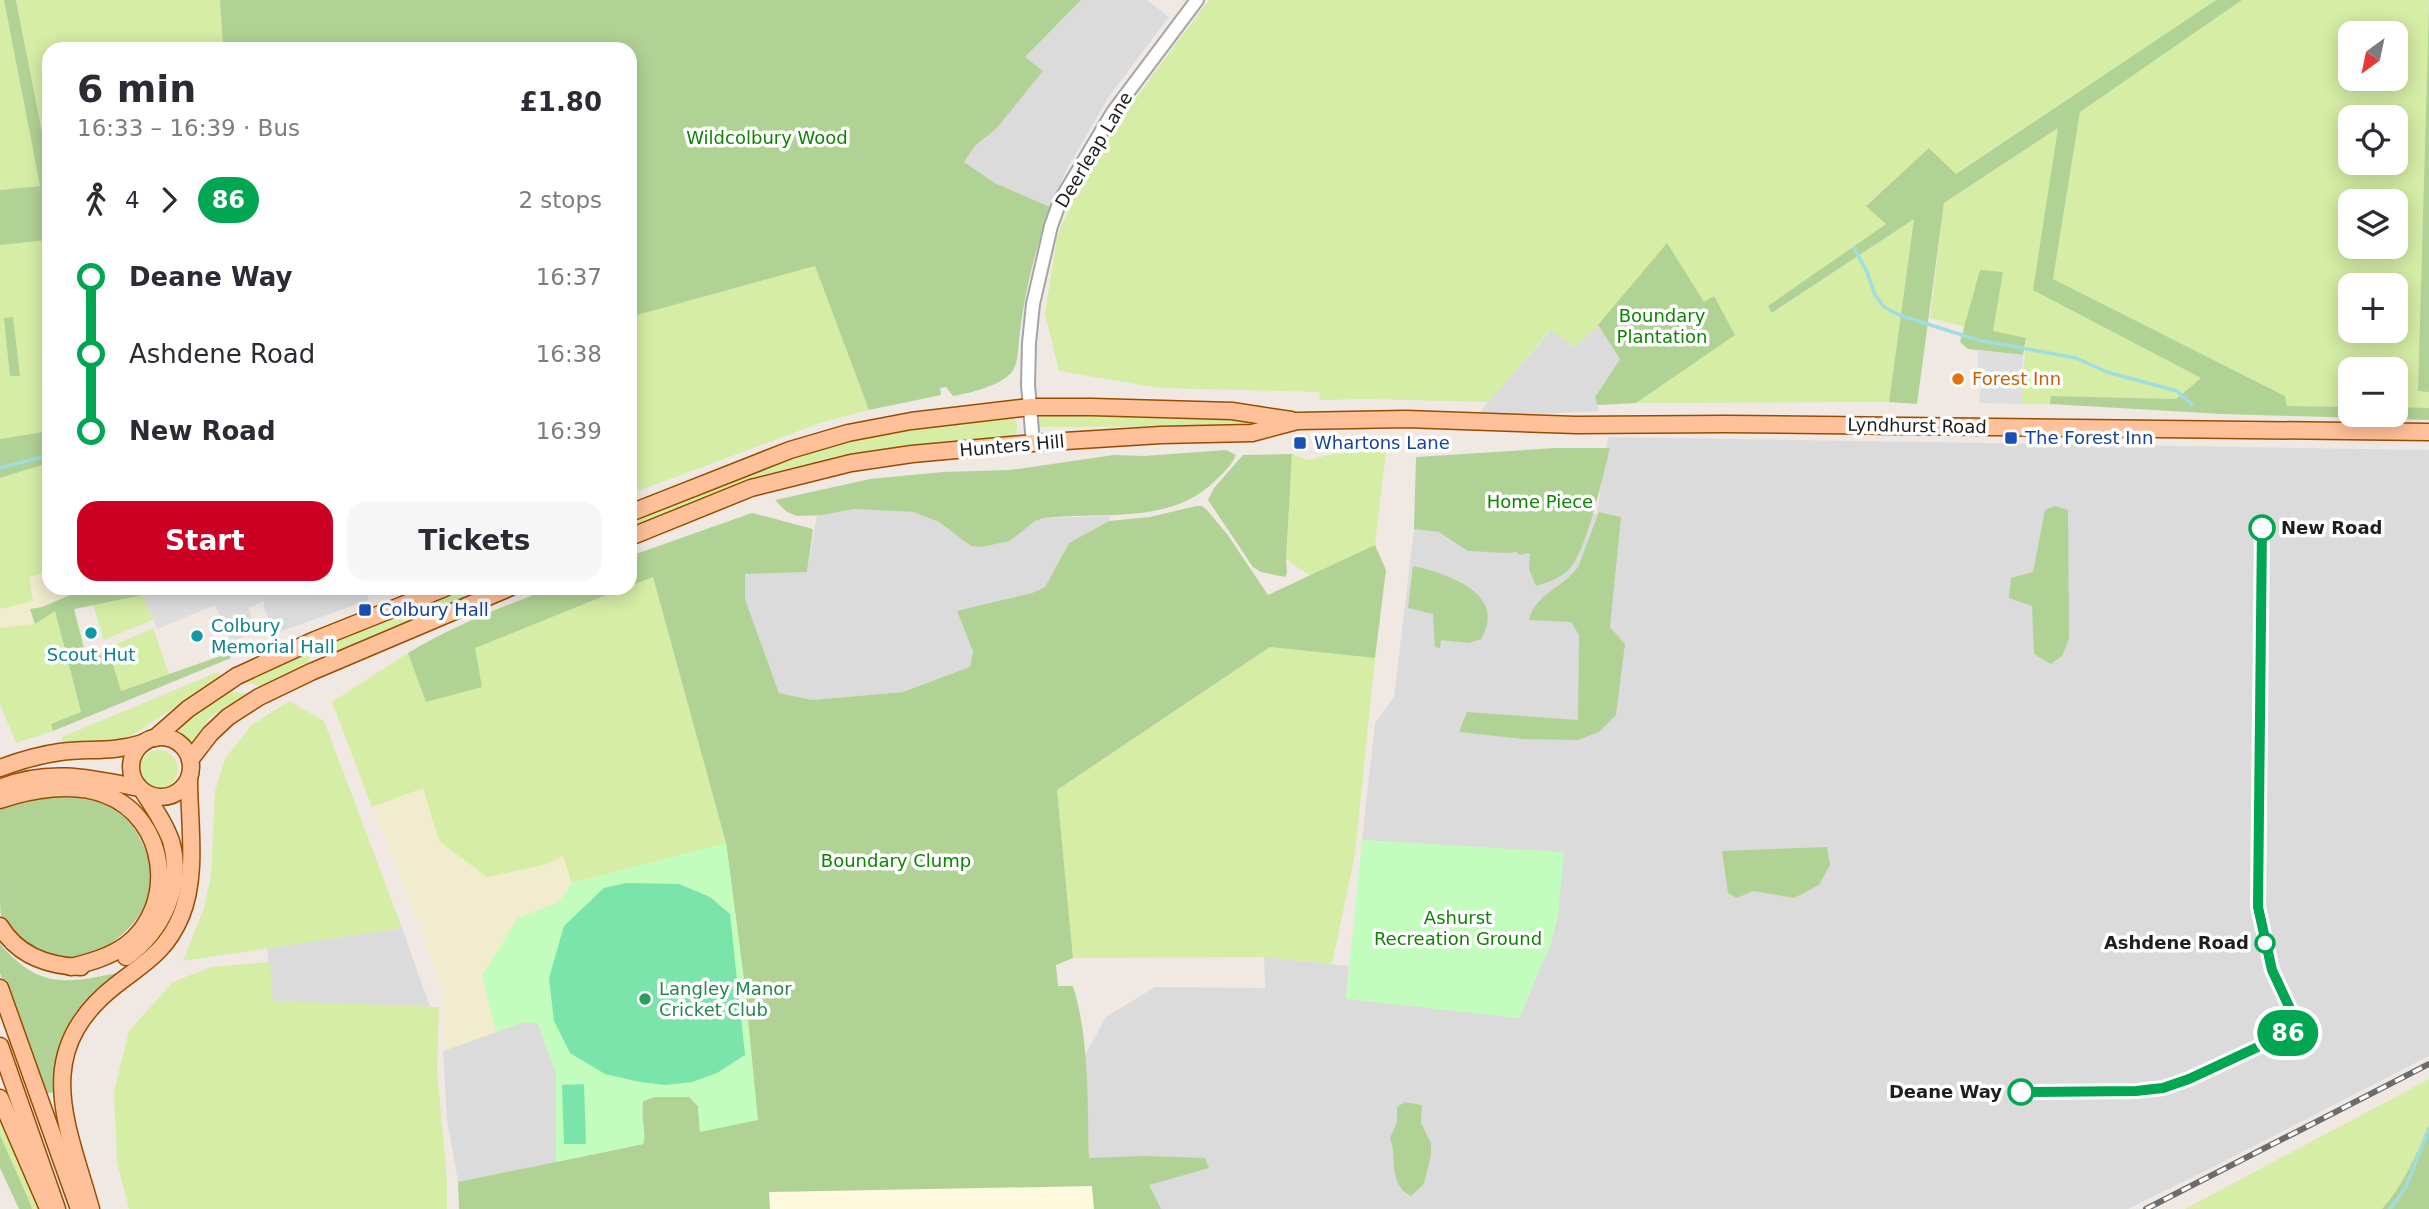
<!DOCTYPE html>
<meta charset="utf-8">
<style>
body{margin:0;font-family:"DejaVu Sans",sans-serif;background:#f7f7f7;color:#2b2b33;height:100vh;display:flex;flex-direction:column;font-size:26px;white-space:nowrap}
*{box-sizing:border-box;margin:0}
p{font-size:23px;color:#7c7c81}
.icon{flex:none;width:38px;height:38px;fill:none;stroke:currentColor;stroke-width:2;stroke-linecap:round;stroke-linejoin:round}
.map{position:relative;flex:1;overflow:hidden}
.sheet{position:absolute;left:42px;top:42px;width:595px;height:553px;display:flex;flex-direction:column;background:#fff;border-radius:21px;box-shadow:0 4px 18px #0003}
.sheet>*{flex:none}
.badge{padding:0 14px;border-radius:23px;font-size:24px;line-height:46px}
.needle{width:46px;rotate:213deg}
.tools{position:absolute;left:2338px;top:21px;display:grid;gap:14px}
.tools a{display:grid;place-items:center;width:70px;height:70px;border-radius:14px;background:#fff;box-shadow:0 4px 18px #0003;font-size:35px}
.map>.badge{position:absolute;translate:-50% -50%;box-shadow:0 0 0 4px #fff}
.legs{display:flex;align-items:center;gap:10px;height:77px;padding:0 35px;font-size:23px}
.legs p{margin-inline-start:auto}
.head{display:flex;align-items:center;justify-content:space-between;height:119px;padding:0 35px}
h1{font-size:38px;font-weight:700;line-height:52px}
.primary-button{display:flex;gap:14px;margin-top:auto;padding:14px 35px}
.primary-button a{flex:1;height:80px;border-radius:21px;background:#cc0023;color:#fff;font-size:28px;font-weight:700;line-height:80px;text-align:center}
.primary-button a+a{background:#f7f7f7;color:#2b2b33}
ul{padding:0 35px;list-style:none}
li{display:flex;align-items:center;gap:24px;height:77px;font-size:26px}
li i{display:grid;place-items:center;width:10px;height:100%;margin:0 9px;background:currentColor}
li i::after{content:'';width:18px;height:18px;margin:-9px;border:5px solid;border-radius:50%;background:#fff}
li p{margin-inline-start:auto}
li:first-child i{background:linear-gradient(#0000 50%,currentColor 0)}
li:last-child i{background:linear-gradient(currentColor 50%,#0000 0)}
.map>svg:first-child{display:block}
.residential{fill:#dcdbdb}
.education{fill:#fff9dd}
.farmland{fill:#f0eccd}
.grass{fill:#d5eda5;fill-rule:evenodd}
.forest{fill:#b1d295}
.park{fill:#c2fdbd}
.pitch{fill:#7be4aa}
.parking{fill:#dedede}
.lines{fill:none;stroke-linecap:round;stroke-linejoin:round}
.stream{stroke:#a0dde0;stroke-width:3.5}
.tertiary-casing{stroke:#a5a5a5;stroke-width:16}
.primary-casing{stroke:#984c00;stroke-width:19}
.tertiary{stroke:#fff;stroke-width:12}
.primary{stroke:#ffc199;stroke-width:16}
.rail-casing{stroke:#6c6c6c;stroke-width:6}
.rail{stroke:#fff;stroke-width:3.5;stroke-dasharray:10;stroke-linecap:butt}
.line-1-casing{stroke:#fff;stroke-width:16}
.line-1{stroke:#00a651;stroke-width:10}
.food-dot{fill:#e8710a;stroke:#fff;stroke-width:2.5}
.transit-dot{fill:#1a4fb4;stroke:#fff;stroke-width:2.5}
.stop-1-dot{fill:#fff;stroke:#00a651;stroke-width:3.5}
.culture-dot{fill:#0f9aa8;stroke:#fff;stroke-width:2.5}
.leisure-dot{fill:#2e9e5b;stroke:#fff;stroke-width:2.5}
.labels{text-anchor:middle;stroke-width:7;stroke-linejoin:round;paint-order:stroke}
.park-label{font-size:18px;fill:#0f8304;stroke:#fff}
.street-label{font-size:18px;fill:#1e1e1e;stroke:#fff}
.food-label{font-size:18px;fill:#c56008;stroke:#fff;text-anchor:start}
.transit-label{font-size:18px;fill:#164399;stroke:#fff;text-anchor:start}
.stop-label{font-size:18px;font-weight:bold;fill:#1e1e1e;stroke:#fff;text-anchor:end}
.culture-label{font-size:18px;fill:#0d838f;stroke:#fff;text-anchor:start}
.leisure-label{font-size:18px;fill:#27864d;stroke:#fff;text-anchor:start}
</style>
<div class="map">
<svg width="2429" height="1209" viewBox="0 0 2429 1209">
<rect width="100%" height="100%" fill="#f0e9e3"/>
<!-- residential -->
<g class="residential">
<polygon points="1081,0 1147,0 1169,17 1108,98 1068,167 1050,207 995,183 964,163 976,145 997,128 1043,71 1024,58"/>
<polygon points="1598,325 1620,359 1595,396 1599,411 1541,414 1479,413 1551,330 1575,347"/>
<polygon points="1608,437 2429,450 2429,1056 2219,1164 2128,1209 1094,1209 1089,1158 1085,1055 1106,1017 1155,987 1265,988 1264,957 1349,966 1346,998 1519,1018 1551,943 1564,853 1362,840 1375,723 1394,697 1414,529 1597,514"/>
<polygon points="853,509 913,512 939,522 952,531 1010,541 1035,521 1044,518 1110,516 1109,521 1069,543 1045,587 1032,593 973,651 971,667 903,692 812,700 779,693 745,599 745,574 807,572 817,515"/>
<polygon points="259,588 366,588 369,600 279,632 271,623 264,608 264,601"/>
<polygon points="402,928 430,1007 272,1001 267,948"/>
<polygon points="524,1022 538,1023 556,1074 556,1162 458,1182 447,1120 443,1051"/>
</g>
<!-- education -->
<polygon class="education" points="1092,1186 1094,1209 770,1209 769,1192"/>
<!-- farmland -->
<g class="farmland">
<polygon points="49,572 49,588 62,588 64,598 42,608 31,609 35,624 0,628 0,609 32,601 29,577"/>
<polygon points="423,788 439,841 547,864 564,856 572,883 559,902 518,918 482,975 496,1032 443,1051 444,998 410,899 372,807"/>
</g>
<!-- grass -->
<g class="grass">
<polygon points="0,0 4,0 40,186 0,190"/>
<polygon points="16,0 220,0 223,49 49,49 49,168"/>
<polygon points="1209,0 2216,0 1955,174 1930,148 1866,205 1886,224 1769,306 1773,313 1914,219 1889,402 1636,403 1735,335 1713,296 1705,302 1599,325 1575,347 1550,330 1489,402 1366,399 1320,400 1319,392 1159,388 1059,371 1045,314 1057,237 1076,192 1103,153 1112,133 1149,80"/>
<path d="M2242,0H2429L2418,390L2429,392V408L2396,407V369H2350V407L2287,406L2285,396L2053,279L2080,112ZM2350,33H2396V79H2350ZM2350,117H2396V163H2350ZM2350,201H2396V247H2350ZM2350,285H2396V331H2350Z"/>
<polygon points="2059,127 2034,290 2201,378 2176,399 2052,396 2050,404 2021,404 2026,339 1993,332 1980,270 1966,327 1930,318 1944,203"/>
<polygon points="49,240 49,431 0,439 0,245"/>
<polygon points="815,266 869,410 820,423 630,494 630,317"/>
<polygon points="1058,415 1254,420 1264,426 1037,427 1038,417"/>
<path d="M1011,416C1018,421 1018,426 1016,434L1009,439L867,453L812,464L749,481L630,529V522C725,482 823,440 925,423C953,418 983,418 1011,416Z"/>
<polygon points="1386,451 1375,545 1310,576 1286,559 1292,454 1308,460 1334,454"/>
<polygon points="49,463 49,572 29,577 33,601 0,609 0,478"/>
<polygon points="653,577 726,843 572,883 563,856 547,864 487,877 439,841 423,788 372,807 332,702 408,653 427,701 482,686 474,648 624,588 630,588 630,586"/>
<polygon points="462,588 486,588 322,658 322,643"/>
<polygon points="143,595 153,620 104,640 93,605"/>
<polygon points="55,611 81,713 51,724 53,731 16,743 0,704 0,628 35,624"/>
<polygon points="153,628 169,674 121,691 108,648"/>
<polygon points="1270,647 1375,658 1355,854 1332,964 1264,957 1073,958 1057,790"/>
<path d="M312,649C314,671 277,679 260,687L254,684L238,682Z"/>
<polygon points="218,672 221,677 123,741 63,745 62,737"/>
<polygon points="227,688 230,692 248,693 209,718 192,744 172,731 199,705"/>
<polygon points="289,701 324,721 402,928 183,961 204,908 211,875 215,791 226,757 252,725"/>
<circle cx="159" cy="769" r="19"/>
<polygon points="270,962 273,1001 439,1007 437,1070 447,1179 447,1209 129,1209 117,1162 114,1092 129,1031 173,982 211,967"/>
<path d="M2429,1079C2429,1094 2429,1109 2429,1123C2426,1147 2398,1191 2382,1209H2185Z"/>
<polygon points="0,1117 40,1209 32,1209 0,1135"/>
</g>
<!-- forest -->
<g class="forest">
<polygon points="4,0 16,0 49,168 49,240 0,245 0,190 40,186"/>
<path d="M220,0H1081L1025,57L1043,71L997,128L976,145L964,162L995,183L1050,207C1035,251 1024,294 1019,340C1018,349 1018,364 1012,372C1000,386 970,393 953,396L946,387L940,388L941,395L869,410L815,266L630,317V49H223Z"/>
<polygon points="2216,0 2242,0 2080,112 2053,279 2285,396 2287,406 2350,407 2350,415 2396,415 2396,407 2429,408 2429,420 2222,414 2050,404 2051,396 2176,399 2201,378 2033,290 2058,128 1944,203 1917,404 1889,402 1914,219 1772,313 1768,306 1886,224 1866,206 1929,148 1956,174"/>
<polygon points="2429,3 2429,392 2418,391"/>
<polygon points="1667,243 1704,302 1714,296 1735,335 1636,403 1597,405 1595,397 1620,359 1598,325"/>
<polygon points="1980,270 2003,272 1993,331 2026,338 2023,355 1968,349 1960,342"/>
<polygon points="13,317 20,376 10,376 4,318"/>
<polygon points="49,431 49,463 0,478 0,439"/>
<path d="M1555,448H1610C1603,475 1587,550 1570,568C1562,578 1548,582 1536,586L1529,569L1530,553L1519,555L1517,552L1507,553L1468,551L1439,532L1414,529L1416,457Z"/>
<path d="M1226,450L1236,455C1232,465 1224,472 1216,480C1170,526 1102,511 1044,518L1035,521L1010,541L981,547L971,546L939,522L913,512L854,509L822,515L797,516L787,512L775,500L870,479L943,472L1010,470L1114,455L1144,456Z"/>
<polygon points="1292,454 1286,559 1287,573 1285,577 1261,572 1253,567 1208,500 1214,488 1243,455"/>
<path d="M1196,506H1202L1206,509L1227,534L1268,595L1375,545L1386,570L1375,658L1270,647L1057,790L1073,958L1056,965L1058,986H1073C1090,1041 1087,1101 1089,1158L1145,1156L1205,1158L1209,1168L1149,1185L1161,1209H1094L1092,1186L769,1192L770,1209H459L458,1182L643,1144C647,1133 640,1117 643,1101L654,1097L689,1096L698,1106L700,1131L745,988L726,843L653,577L630,586V556L752,513L813,529L807,572L745,574V599L779,693L812,700L903,692L970,667L973,651L957,611L1032,593L1045,587L1069,543L1109,521L1150,517Z"/>
<polygon points="2055,506 2068,510 2069,639 2062,656 2051,664 2034,654 2032,606 2009,598 2011,578 2033,572 2045,510"/>
<path d="M1599,512L1621,517L1610,627L1625,644L1616,715L1599,732L1578,740L1523,739L1459,732L1467,712L1578,720L1579,635L1571,622L1529,620C1535,594 1563,588 1578,567Z"/>
<path d="M1413,566C1446,573 1509,594 1481,639L1469,643L1441,640L1440,648L1435,647L1433,614L1408,608Z"/>
<polygon points="87,588 160,588 143,595 74,609 86,656 104,651 108,648 121,691 229,653 231,658 53,731 51,724 81,712 55,611 35,624 30,609 42,607"/>
<path d="M551,588H624L475,648L482,687L426,702L408,653C453,626 502,607 551,588Z"/>
<path d="M42,797C88,798 123,797 143,845C146,851 150,858 151,865C161,906 117,949 80,957C50,964 12,944 1,916C0,908 0,898 0,889C0,863 0,836 0,810Z"/>
<polygon points="1827,847 1830,865 1819,885 1794,898 1753,891 1737,898 1728,893 1722,851"/>
<path d="M0,944C38,988 65,984 117,973L121,976C109,985 96,994 86,1004C64,1026 54,1062 54,1092L46,1094L0,973Z"/>
<path d="M1405,1102L1422,1105L1421,1123L1431,1143V1155L1424,1184L1411,1196C1387,1183 1398,1159 1390,1138L1397,1122V1107Z"/>
<path d="M2429,1125V1209H2382C2404,1184 2416,1156 2429,1125Z"/>
<polygon points="0,1135 30,1203 32,1209 19,1209 0,1168"/>
</g>
<!-- park -->
<g class="park">
<polygon points="1362,840 1564,852 1558,916 1551,943 1519,1018 1346,999"/>
<path d="M726,843L745,988L758,1120L700,1132L698,1106L689,1097H654L643,1101C640,1118 647,1133 643,1144L556,1162V1074L538,1024L524,1022L496,1032L482,975L518,918L559,902L572,883Z"/>
</g>
<!-- pitch -->
<g class="pitch">
<polygon points="626,883 679,884 710,897 730,914 745,1055 717,1073 692,1082 665,1085 640,1082 605,1074 570,1053 554,1021 549,978 564,926 604,888"/>
<polygon points="584,1084 586,1144 564,1144 562,1085"/>
</g>
<!-- parking -->
<g class="parking">
<polygon points="1978,350 2023,355 2021,404 1979,403 1980,389 1984,389 1984,384 1978,384"/>
<polygon points="160,588 259,588 264,601 248,608 258,631 231,642 215,605 157,629 143,595"/>
</g>
<g class="lines">
<!-- stream -->
<g class="stream">
<polyline points="1854,248 1867,272 1875,295 1884,307 1899,315 1978,340 2076,358 2107,372 2177,391 2192,405"/>
<polyline points="0,468 49,455"/>
<polyline points="2390,1209 2406,1187 2429,1128"/>
</g>
<!-- tertiary casing -->
<g class="tertiary-casing">
<polyline id="tertiary" points="1033,443 1028,385 1029,343 1033,304 1051,226 1060,201 1113,112 1197,0"/>
</g>
<!-- primary casing -->
<g class="primary-casing">
<g id="primary">
<polyline points="630,513 790,450 848,433 911,421 1030,407 1092,407 1232,411 1291,420"/>
<polyline points="630,537 751,488 851,463 912,454 1033,443 1161,435 1252,433 1297,421 1406,419 1576,425 1726,424 2429,432"/>
<circle cx="161" cy="767" r="30"/>
<polyline points="155,738 188,709 237,676 315,640 445,588"/>
<polyline points="190,760 210,734 228,717 259,697 311,672 509,588"/>
<path d="M0,768C19,761 39,755 60,752C90,748 111,753 143,743"/>
<path d="M0,788C48,768 90,778 139,788"/>
<path d="M0,800C32,789 73,782 106,795C167,818 178,906 126,945C109,957 91,962 71,967"/>
<path d="M0,926C18,956 48,966 81,967"/>
<path d="M126,957C162,931 184,886 171,841C165,824 154,808 144,793"/>
<polyline points="0,988 79,1209"/>
<polyline points="0,1046 57,1209"/>
<polyline points="0,1098 46,1204"/>
<path d="M91,1209C67,1123 30,1052 116,985C144,963 166,952 181,916C198,875 189,823 189,779"/>
</g>
</g>
<!-- tertiary -->
<use href="#tertiary" class="tertiary"/>
<!-- primary -->
<use href="#primary" class="primary"/>
<!-- rail casing -->
<g class="rail-casing">
<polyline id="rail" points="2146,1209 2429,1064"/>
</g>
<!-- rail -->
<use href="#rail" class="rail"/>
</g>
<g class="lines">
<!-- line-1 casing -->
<g class="line-1-casing">
<polyline id="line-1" points="2021,1092 2136,1091 2163,1088 2189,1079 2299,1028 2272,970 2258,907 2262,528"/>
</g>
<!-- line-1 -->
<use href="#line-1" class="line-1"/>
</g>
<!-- markers -->
<circle class="food-dot" cx="1958" cy="379" r="7"/>
<g class="transit-dot">
<rect x="2004" y="431" width="14" height="14" rx="3.5"/>
<rect x="1293" y="436" width="14" height="14" rx="3.5"/>
<rect x="358" y="603" width="14" height="14" rx="3.5"/>
</g>
<g class="stop-1-dot">
<circle cx="2262" cy="528" r="12"/>
<circle cx="2265" cy="943" r="9"/>
<circle cx="2021" cy="1092" r="12"/>
</g>
<g class="culture-dot">
<circle cx="91" cy="633" r="7"/>
<circle cx="197" cy="636" r="7"/>
</g>
<circle class="leisure-dot" cx="645" cy="999" r="7"/>
<g class="labels">
<!-- park labels -->
<g class="park-label">
<text x="767" y="144">Wildcolbury Wood</text>
<text x="1662" y="322">Boundary<tspan x="1662" dy="21">Plantation</tspan></text>
<text x="1540" y="508">Home Piece</text>
<text x="896" y="867">Boundary Clump</text>
<text x="1458" y="924">Ashurst<tspan x="1458" dy="21">Recreation Ground</tspan></text>
</g>
<!-- street labels -->
<g class="street-label">
<text transform="translate(1094 150) rotate(-59)" y="6">Deerleap Lane</text>
<text transform="translate(1917 426) rotate(1)" y="6">Lyndhurst Road</text>
<text transform="translate(1012 446) rotate(-5)" y="6">Hunters Hill</text>
</g>
<!-- food labels -->
<g class="food-label">
<text x="1972" y="385">Forest Inn</text>
</g>
<!-- transit labels -->
<g class="transit-label">
<text x="2025" y="444">The Forest Inn</text>
<text x="1314" y="449">Whartons Lane</text>
<text x="379" y="616">Colbury Hall</text>
</g>
<!-- stop labels -->
<g class="stop-label">
<text x="2281" y="534" text-anchor="start">New Road</text>
<text x="2249" y="949">Ashdene Road</text>
<text x="2002" y="1098">Deane Way</text>
</g>
<!-- culture labels -->
<g class="culture-label">
<text x="211" y="632">Colbury<tspan x="211" dy="21">Memorial Hall</tspan></text>
<text x="91" y="661" text-anchor="middle">Scout Hut</text>
</g>
<!-- leisure labels -->
<g class="leisure-label">
<text x="659" y="995">Langley Manor<tspan x="659" dy="21">Cricket Club</tspan></text>
</g>
</g>
</svg>
<div class="tools">
<a><svg class="needle" viewBox="-14 -14 28 28"><path d="M0-13l5 13h-10z" fill="#e53935"/><path d="M0 13l5-13h-10z" fill="#7c7c81"/></svg></a>
<a><svg class="icon" aria-label="locate" viewBox="0 0 24 24"><circle cx="12" cy="12" r="6"/><path d="M12 2v4M12 18v4M2 12h4M18 12h4"/></svg></a>
<a><svg class="icon" aria-label="layers" viewBox="0 0 24 24"><path d="M12 4l9 5-9 5-9-5zM3 14l9 5 9-5"/></svg></a>
<a>+</a>
<a>−</a>
</div>
<b class="badge" style="left:2288px;top:1033px;background:#00a651;color:#fff">86</b>
<section class="sheet">
<div class="head"><div><h1>6 min</h1><p>16:33 – 16:39 · Bus</p></div><b>£1.80</b></div>
<div class="legs"><svg class="icon" aria-label="walk" viewBox="0 0 24 24"><circle cx="13" cy="4" r="2"/><path d="M13 8l-2 6 4 7M11 14l-3 7M7 12l3-4h3l4 4"/></svg>4<svg class="icon" aria-label="forward" viewBox="0 0 24 24"><path d="M9 5l7 7-7 7"/></svg><b class="badge" style="background:#00a651;color:#fff">86</b><p>2 stops</p></div>
<ul>
<li><i style="color:#00a651"></i><b>Deane Way</b><p>16:37</p></li>
<li><i style="color:#00a651"></i><span>Ashdene Road</span><p>16:38</p></li>
<li><i style="color:#00a651"></i><b>New Road</b><p>16:39</p></li>
</ul>
<div class="primary-button"><a>Start</a><a>Tickets</a></div>
</section>
</div>
